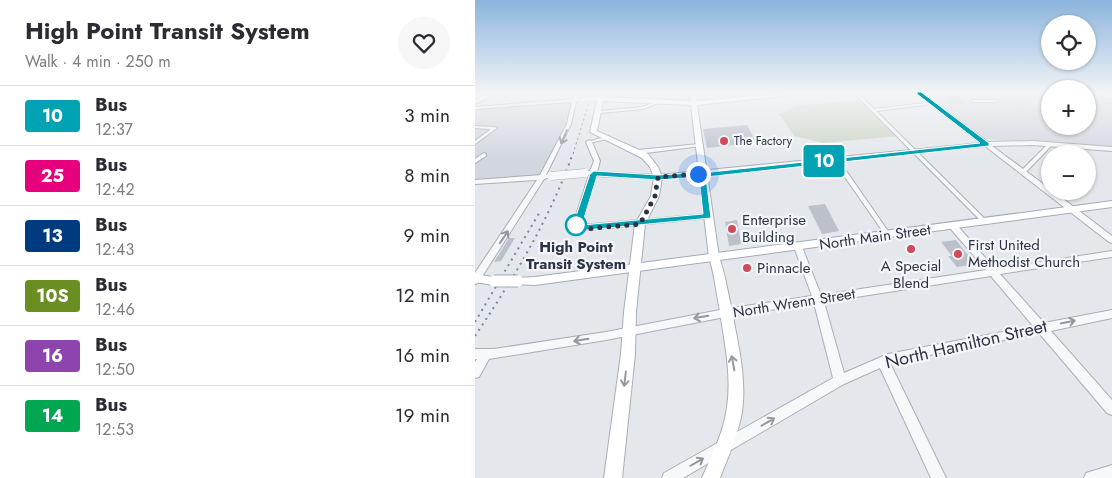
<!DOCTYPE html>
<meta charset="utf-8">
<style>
body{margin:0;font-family:Jost,sans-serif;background:#f7f7f7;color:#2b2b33;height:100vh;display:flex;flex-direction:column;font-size:19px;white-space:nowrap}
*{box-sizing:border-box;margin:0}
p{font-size:16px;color:#7c7c81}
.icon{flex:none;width:28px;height:28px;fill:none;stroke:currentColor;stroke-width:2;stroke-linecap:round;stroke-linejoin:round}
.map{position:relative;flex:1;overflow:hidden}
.side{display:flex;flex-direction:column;background:#fff;width:475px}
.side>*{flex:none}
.badge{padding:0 10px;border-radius:4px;font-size:18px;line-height:32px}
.tools{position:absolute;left:566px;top:15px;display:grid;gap:10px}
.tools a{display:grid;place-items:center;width:55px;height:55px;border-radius:50%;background:#fff;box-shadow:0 1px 4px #0004;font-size:25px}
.you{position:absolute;width:25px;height:25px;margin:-12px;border:4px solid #fff;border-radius:50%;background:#1a73e8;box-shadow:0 0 0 8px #1a73e833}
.map>.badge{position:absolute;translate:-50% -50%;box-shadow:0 0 0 2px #fff}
.round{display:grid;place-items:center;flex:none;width:52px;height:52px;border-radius:26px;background:#f7f7f7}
.overview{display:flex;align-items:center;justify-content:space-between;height:85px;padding:0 25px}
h1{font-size:24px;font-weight:700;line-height:38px}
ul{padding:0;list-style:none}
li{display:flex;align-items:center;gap:15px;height:60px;padding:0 25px;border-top:1px solid #e1e1e2}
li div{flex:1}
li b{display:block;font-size:19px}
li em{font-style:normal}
li .badge{min-width:55px;font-weight:700;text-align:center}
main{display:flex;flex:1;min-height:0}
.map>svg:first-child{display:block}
.built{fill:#d2d6de}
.green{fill:#c9d6c5}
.building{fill:#bbc0ca}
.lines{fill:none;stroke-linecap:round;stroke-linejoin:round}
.minor-casing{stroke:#a9aeb7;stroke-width:2}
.tertiary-casing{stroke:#a9aeb7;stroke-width:2}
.secondary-casing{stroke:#a9aeb7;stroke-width:2}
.primary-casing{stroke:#a3abb8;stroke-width:2}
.minor{fill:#f7f8fa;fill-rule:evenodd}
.tertiary{fill:#f7f8fa;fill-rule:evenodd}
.secondary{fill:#fff;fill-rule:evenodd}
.primary{fill:#fff;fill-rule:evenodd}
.rail-far1{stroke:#7d8696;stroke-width:1;stroke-dasharray:2 3;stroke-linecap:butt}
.rail{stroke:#7d8696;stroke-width:2;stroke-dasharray:2 4.5;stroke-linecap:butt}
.minor-bridge-casing{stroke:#a9aeb7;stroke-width:5.5;stroke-linecap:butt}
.tertiary-bridge-casing{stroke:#a9aeb7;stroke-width:9;stroke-linecap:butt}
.primary-bridge-casing{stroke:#a3abb8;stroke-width:13;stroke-linecap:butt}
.minor-bridge{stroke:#f7f8fa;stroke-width:4.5}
.tertiary-bridge{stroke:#f7f8fa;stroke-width:8}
.primary-bridge{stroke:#fff;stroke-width:11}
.oneway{stroke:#9196a0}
.oneway2{stroke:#959aa2}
.line{fill:#00a3b4;stroke:#fff;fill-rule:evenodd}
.walk{stroke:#2b3445;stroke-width:5;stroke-dasharray:0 9}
.poi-dot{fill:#d1495b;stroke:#f4f6f9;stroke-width:2}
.stop-dot{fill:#fff;stroke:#00a3b4;stroke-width:2.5}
.labels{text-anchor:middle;stroke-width:4.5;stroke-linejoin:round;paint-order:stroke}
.far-poi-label{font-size:12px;fill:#2b3445;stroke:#f4f6f9;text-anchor:start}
.poi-label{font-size:15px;fill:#2b3445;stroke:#f4f6f9;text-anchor:start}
.street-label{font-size:15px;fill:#2b3445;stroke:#f4f6f9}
.stop-label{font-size:15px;font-weight:bold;fill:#2b3445;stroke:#f4f6f9}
.near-street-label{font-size:18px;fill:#2b3445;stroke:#f4f6f9}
</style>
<main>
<section class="side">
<div class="overview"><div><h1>High Point Transit System</h1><p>Walk · 4 min · 250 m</p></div><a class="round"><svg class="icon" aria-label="heart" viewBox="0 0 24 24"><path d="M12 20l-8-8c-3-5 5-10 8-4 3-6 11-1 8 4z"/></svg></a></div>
<ul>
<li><span class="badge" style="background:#00a3b4;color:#fff">10</span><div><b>Bus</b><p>12:37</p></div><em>3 min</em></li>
<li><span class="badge" style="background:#e6007e;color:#fff">25</span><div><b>Bus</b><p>12:42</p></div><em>8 min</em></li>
<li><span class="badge" style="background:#003b80;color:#fff">13</span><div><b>Bus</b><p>12:43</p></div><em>9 min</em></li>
<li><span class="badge" style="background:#6b8e23;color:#fff">10S</span><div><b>Bus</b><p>12:46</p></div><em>12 min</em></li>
<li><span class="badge" style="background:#8e44ad;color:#fff">16</span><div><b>Bus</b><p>12:50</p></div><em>16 min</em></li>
<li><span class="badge" style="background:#00a651;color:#fff">14</span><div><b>Bus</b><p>12:53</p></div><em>19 min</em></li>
</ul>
</section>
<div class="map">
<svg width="637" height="478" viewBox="0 0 637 478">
<rect width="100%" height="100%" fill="#e4e7ec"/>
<!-- built -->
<g class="built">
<polygon points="447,93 575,93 575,126 612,126 613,94 637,97 637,147 511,139"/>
<polygon points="96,103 91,128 67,176 0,179 0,110"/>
</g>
<!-- green -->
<polygon class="green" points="384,100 423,136 348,143 319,136 306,116 303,115 321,106"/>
<!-- building -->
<g class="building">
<polygon points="461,93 477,93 492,103 477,104"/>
<polygon points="272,125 280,140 259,142 260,145 232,148 228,129"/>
<polygon points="350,204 364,231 347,234 333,206"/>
<polygon points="262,220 266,244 254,246 250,222"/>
<polygon points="34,238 40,238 26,261 19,262"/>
<polygon points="481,240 492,254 495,254 504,264 482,267 473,256 477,256 466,242"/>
</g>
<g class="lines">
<!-- minor casing -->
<g class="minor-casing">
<g id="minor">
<polygon points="99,93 103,93 102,99 107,99 109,100 101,102 96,124 70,177 67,179 64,177 92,124 97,102 0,109 0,107 98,99"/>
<polygon points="379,93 383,93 399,109 458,102 459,103 457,104 401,111 512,221 513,222 512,223 508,223"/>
<polygon points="498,100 522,100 524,101 522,102 499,102 497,101"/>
<polygon points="183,101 186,102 168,109 125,113 123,112 125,111 167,107"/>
<polygon points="0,126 20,127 22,128 0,144 0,141 16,129 0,128"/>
<polygon points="130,137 132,138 132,139 114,143 112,142"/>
<polygon points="224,144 226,144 226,146 163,154 160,152 163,150"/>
<polygon points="573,144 577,145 551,172 547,172 547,170"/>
<polygon points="9,153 11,154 11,156 0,163 0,159"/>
<polygon points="361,158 363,159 415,234 416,235 415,236 411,236 358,160"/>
</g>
</g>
<!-- tertiary casing -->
<g class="tertiary-casing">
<g id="tertiary">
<polygon points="442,93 447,93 513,142 558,141 637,147 637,151 558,145 517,146 575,189 575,191 578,191 637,236 637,243 634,242 510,146 183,179 121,176 106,225 233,214 237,216 233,218 101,231 97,228 114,175 108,174 106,173 110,171 115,171 119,161 111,142 114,140 117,142 125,161 122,172 183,175 506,143"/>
<polygon points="67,175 74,175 75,177 69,179 3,283 0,284 0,273 62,180 0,184 0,180"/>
<path d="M478,223L481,224L520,269L637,251V257L525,274L569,323L637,310V318L576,331L637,400V415L632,413L564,333L415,363L471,478H456L405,368L369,384L208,478H187L189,473L358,378L339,303L250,317L131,340L14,359L4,377L0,378V362L2,359H0V349H19L131,332L250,309L337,296L319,247L323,244L327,247L346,295L511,270L475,228L474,226ZM516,276L558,326L413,354L369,373L349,302Z"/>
<polygon points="637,465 637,478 609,478 611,473"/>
</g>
</g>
<!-- secondary casing -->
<g class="secondary-casing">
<g id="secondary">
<polygon points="15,93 23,93 0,104 0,100"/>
<path d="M124,93H130L129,97L216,101L215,93H221L222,101L311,93H336L222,105L244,257C250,273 252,289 256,306C262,340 272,377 267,412C263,435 253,457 245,478H227C236,457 247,436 251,413C258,378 249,340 244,306C241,289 239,273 234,257L216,105L128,101L122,131L173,154L183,167L187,177L184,196L170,224L161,312L160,354L147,478H129L146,354L149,312L160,224L176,196L179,177L175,167L167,158L115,132L122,101L118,99L123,97Z"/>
<polygon points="615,93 637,94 637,98 618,95"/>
</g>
</g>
<!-- primary casing -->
<g class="primary-casing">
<g id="primary">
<polygon points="637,201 637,207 60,285 39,284 37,281 39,278 60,277"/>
<polygon points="0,274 23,278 25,281 23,284 19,285 0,282"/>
</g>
</g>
<!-- minor -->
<use href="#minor" class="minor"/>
<!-- tertiary -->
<use href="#tertiary" class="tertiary"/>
<!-- secondary -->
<use href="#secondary" class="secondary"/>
<!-- primary -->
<use href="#primary" class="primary"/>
<!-- rail-far1 -->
<polyline class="rail-far1" points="98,154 117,93"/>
<!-- rail -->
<g class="rail">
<polyline points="0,322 66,210"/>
<path d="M0,336C38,279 75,219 98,153"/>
</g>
<!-- minor-bridge casing -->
<g class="minor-bridge-casing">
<polyline id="minor-bridge" points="107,100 120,99"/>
</g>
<!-- tertiary-bridge casing -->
<g class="tertiary-bridge-casing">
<polyline id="tertiary-bridge" points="76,176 110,173"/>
</g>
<!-- primary-bridge casing -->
<g class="primary-bridge-casing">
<polyline id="primary-bridge" points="19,281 43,281"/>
</g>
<!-- minor-bridge -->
<use href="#minor-bridge" class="minor-bridge"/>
<!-- tertiary-bridge -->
<use href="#tertiary-bridge" class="tertiary-bridge"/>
<!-- primary-bridge -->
<use href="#primary-bridge" class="primary-bridge"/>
</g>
<!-- one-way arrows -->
<defs><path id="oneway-shaft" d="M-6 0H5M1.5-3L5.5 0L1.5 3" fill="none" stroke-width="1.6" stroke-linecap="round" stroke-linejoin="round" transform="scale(1.25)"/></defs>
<g class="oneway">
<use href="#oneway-shaft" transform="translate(89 137) rotate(113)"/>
<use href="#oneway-shaft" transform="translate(29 237) rotate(-56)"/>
<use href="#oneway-shaft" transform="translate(226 317) rotate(170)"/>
<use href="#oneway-shaft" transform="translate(593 322) rotate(-11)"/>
<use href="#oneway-shaft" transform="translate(106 340) rotate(171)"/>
<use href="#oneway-shaft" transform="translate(293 422) rotate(-30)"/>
<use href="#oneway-shaft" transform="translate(222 462) rotate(-30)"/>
</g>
<g class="oneway2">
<use href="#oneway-shaft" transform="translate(258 363) rotate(-100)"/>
<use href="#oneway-shaft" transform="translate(150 379) rotate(97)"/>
</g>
<!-- sky -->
<linearGradient id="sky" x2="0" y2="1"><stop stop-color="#8bb4dd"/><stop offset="0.58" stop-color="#f3f4f6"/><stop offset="1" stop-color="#f3f4f6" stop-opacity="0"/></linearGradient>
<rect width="637" height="160" fill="url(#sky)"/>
<!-- line -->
<path class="line" d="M442,92H446L514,143V146L231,177L236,218L101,231L97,228L115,174L119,171L183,175L236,172L505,143L442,94ZM122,176L183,180L224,177L228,214L107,225Z"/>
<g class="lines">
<!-- walk -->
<polyline class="walk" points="101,225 101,228 109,229 165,224 180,196 183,177 223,174"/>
</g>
<!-- markers -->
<g class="poi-dot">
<circle cx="249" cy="141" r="5"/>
<circle cx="257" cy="229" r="5"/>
<circle cx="436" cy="249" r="5"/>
<circle cx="483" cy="254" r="5"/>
<circle cx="272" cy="268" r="5"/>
</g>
<circle class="stop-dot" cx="101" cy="225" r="10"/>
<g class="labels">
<!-- far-poi labels -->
<g class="far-poi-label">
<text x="259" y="145">The Factory</text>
</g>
<!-- poi labels -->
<g class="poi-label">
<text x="267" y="225">Enterprise<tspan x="267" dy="17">Building</tspan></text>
<text x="493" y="250">First United<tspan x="493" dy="17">Methodist Church</tspan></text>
<text x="436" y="271" text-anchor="middle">A Special<tspan x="436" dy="17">Blend</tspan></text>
<text x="282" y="273">Pinnacle</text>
</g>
<!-- street labels -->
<g class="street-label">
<text transform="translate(400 237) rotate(-8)" y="5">North Main Street</text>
<text transform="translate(319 303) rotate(-9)" y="5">North Wrenn Street</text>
</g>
<!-- stop labels -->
<g class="stop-label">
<text x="101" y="252">High Point<tspan x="101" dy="17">Transit System</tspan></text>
</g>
<!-- near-street labels -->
<g class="near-street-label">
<text transform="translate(491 344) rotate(-13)" y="6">North Hamilton Street</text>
</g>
</g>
</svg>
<div class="tools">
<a><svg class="icon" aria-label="locate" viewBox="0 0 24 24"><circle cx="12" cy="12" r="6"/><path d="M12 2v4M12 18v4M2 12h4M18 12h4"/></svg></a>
<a>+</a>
<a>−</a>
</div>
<div class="you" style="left:223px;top:174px"></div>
<b class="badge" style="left:349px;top:161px;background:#00a3b4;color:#fff">10</b>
</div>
</main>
